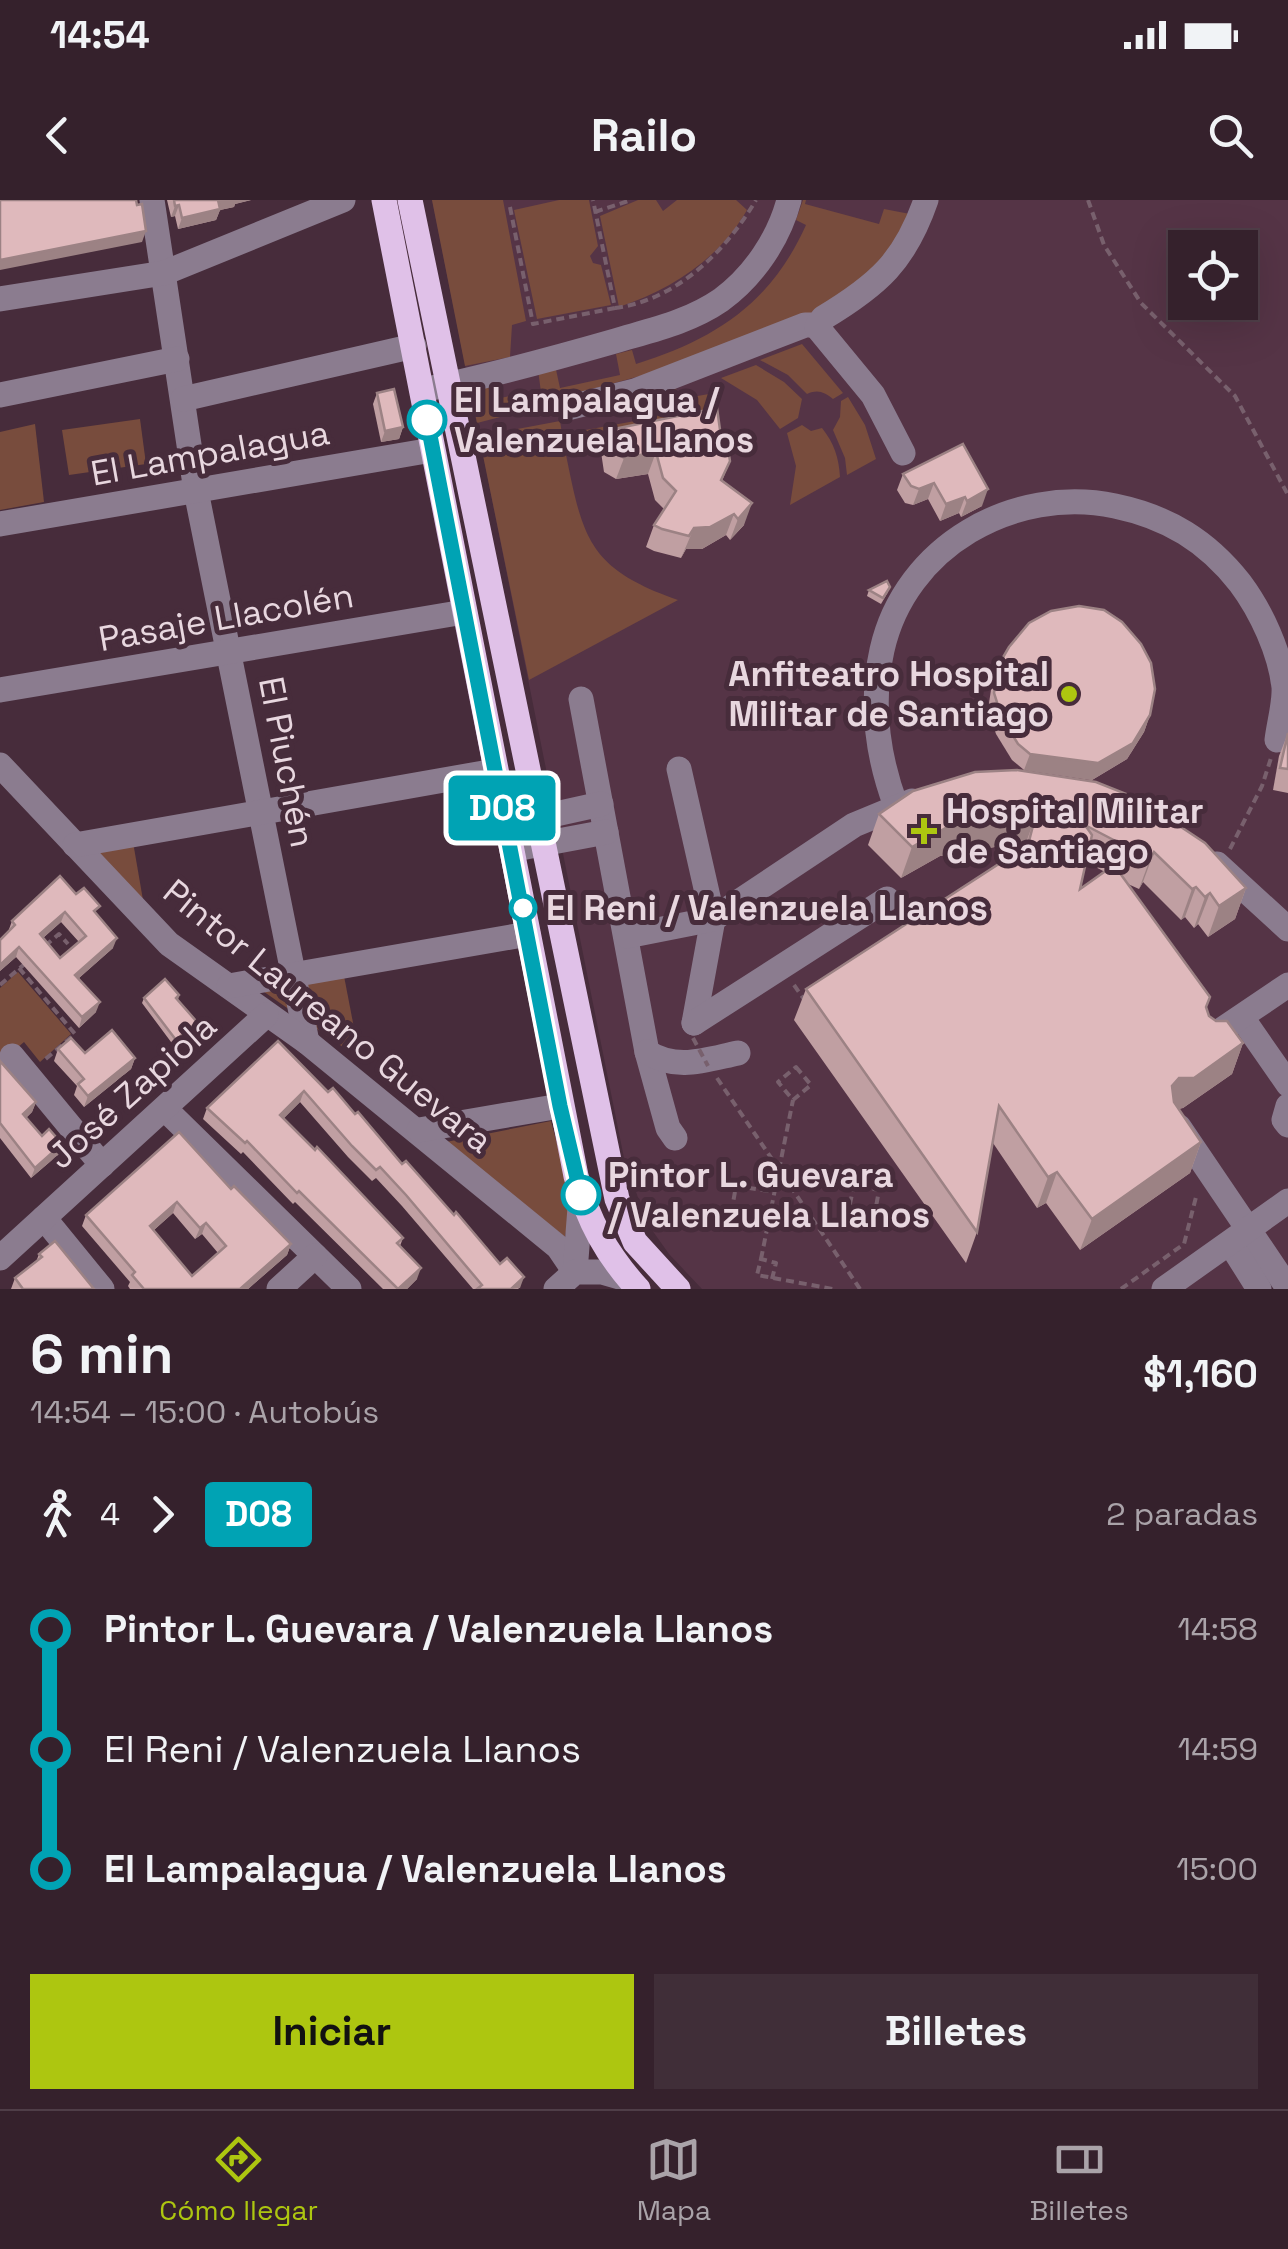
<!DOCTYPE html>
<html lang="es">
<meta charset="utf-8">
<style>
body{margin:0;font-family:"Space Grotesk",sans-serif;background:#402e38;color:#f1f3f6;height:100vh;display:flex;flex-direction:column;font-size:38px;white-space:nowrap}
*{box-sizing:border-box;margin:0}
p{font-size:32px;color:#aaa3a9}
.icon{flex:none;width:55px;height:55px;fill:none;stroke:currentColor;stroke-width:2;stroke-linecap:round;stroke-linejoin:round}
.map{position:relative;height:1089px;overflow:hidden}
.panel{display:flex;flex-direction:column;background:#35212c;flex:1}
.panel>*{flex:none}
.badge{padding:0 20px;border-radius:8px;font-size:35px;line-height:65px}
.buttons{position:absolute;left:1168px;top:30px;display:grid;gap:20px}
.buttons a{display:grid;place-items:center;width:90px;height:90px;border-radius:0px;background:#35212c;box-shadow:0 10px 40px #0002,0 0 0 2px #4f3e48;font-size:50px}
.map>.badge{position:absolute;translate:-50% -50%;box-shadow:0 0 0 5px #fff}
.legs{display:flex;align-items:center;gap:15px;height:110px;padding:0 30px;font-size:32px}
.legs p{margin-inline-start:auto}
.overview{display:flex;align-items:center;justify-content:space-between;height:170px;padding:0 30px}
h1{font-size:55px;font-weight:800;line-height:75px}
.primary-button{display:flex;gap:20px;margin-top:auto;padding:20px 30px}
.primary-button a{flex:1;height:115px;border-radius:0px;background:#adc610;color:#111;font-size:40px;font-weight:800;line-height:115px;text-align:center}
.primary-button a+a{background:#402e38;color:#f1f3f6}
ul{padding:0 30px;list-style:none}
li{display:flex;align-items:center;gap:35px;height:120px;font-size:38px}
li i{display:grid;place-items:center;width:15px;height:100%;margin:0 12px;background:currentColor}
li i::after{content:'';width:25px;height:25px;margin:-12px;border:8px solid;border-radius:50%;background:#35212c}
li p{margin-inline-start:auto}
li:first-child i{background:linear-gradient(#0000 50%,currentColor 0)}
li:last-child i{background:linear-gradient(currentColor 50%,#0000 0)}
.status{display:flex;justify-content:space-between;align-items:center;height:70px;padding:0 50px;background:#35212c;direction:ltr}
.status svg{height:28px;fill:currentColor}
header{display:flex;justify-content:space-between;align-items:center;height:130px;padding:0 30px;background:#35212c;font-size:45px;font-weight:800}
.dock{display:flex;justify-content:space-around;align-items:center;height:140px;border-top:2px solid #4f3e48;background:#35212c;font-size:28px;color:#aaa3a9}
.dock a{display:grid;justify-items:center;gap:5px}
.dock .on{color:#adc610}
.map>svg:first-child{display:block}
.built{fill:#553446;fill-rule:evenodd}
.green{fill:#784c3d}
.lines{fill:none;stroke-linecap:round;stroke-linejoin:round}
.path{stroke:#78606d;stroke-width:4;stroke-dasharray:8 5;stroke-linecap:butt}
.minor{stroke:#8b7c8f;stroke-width:25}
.major{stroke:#e0c1e8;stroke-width:25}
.path-bridge{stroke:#78606d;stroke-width:4;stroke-dasharray:8 5;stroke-linecap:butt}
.wall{fill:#c09fa2;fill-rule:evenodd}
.shaded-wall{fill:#9c8284}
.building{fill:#dfb9bc;stroke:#9c8284;stroke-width:2.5;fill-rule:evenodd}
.line-1-casing{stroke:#fff;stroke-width:22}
.line-1{stroke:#00a3b4;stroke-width:15}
.stop-1-dot{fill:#fff;stroke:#00a3b4;stroke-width:5}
.poi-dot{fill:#adc610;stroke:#472c3b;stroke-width:4}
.labels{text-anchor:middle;stroke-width:10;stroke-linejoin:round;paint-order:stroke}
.stop-label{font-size:35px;font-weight:bold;fill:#e8d7df;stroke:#472c3b;text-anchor:start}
.street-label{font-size:35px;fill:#e8d7df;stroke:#472c3b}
.poi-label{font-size:35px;font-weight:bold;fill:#e8d7df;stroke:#472c3b;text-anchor:end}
</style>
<div class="status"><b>14:54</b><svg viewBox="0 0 49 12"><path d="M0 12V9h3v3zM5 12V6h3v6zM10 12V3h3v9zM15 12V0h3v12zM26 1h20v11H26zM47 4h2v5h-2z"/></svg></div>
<header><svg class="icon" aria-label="back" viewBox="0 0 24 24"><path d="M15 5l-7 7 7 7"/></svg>Railo<svg class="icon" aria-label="search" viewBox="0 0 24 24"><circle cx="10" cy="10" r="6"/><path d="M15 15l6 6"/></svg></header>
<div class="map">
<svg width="1288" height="1089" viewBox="0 0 1288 1089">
<rect width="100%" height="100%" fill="#472c3b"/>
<!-- built -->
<path class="built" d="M432,0H1288V1065L1252,1089H702L669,1054L647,1023L624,958ZM1185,48H1240V102H1185Z"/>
<!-- green -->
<g class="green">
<polygon points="432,0 503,0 526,121 512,125 510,157 465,166"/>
<polygon points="559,0 589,0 598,46 590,56 593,63 601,65 611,105 537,119 514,10"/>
<path d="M638,0H656L663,11L677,0H736L747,10C719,59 672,89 619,107L600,16Z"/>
<path d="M803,0H806L805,4L879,24L884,9L910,14L887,59L826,105L795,122L695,161L563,197L558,211L551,204L477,223L469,184L487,179L491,200L510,196L512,199L541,192L538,170L555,165L560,188L620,175L616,154L632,150L636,164C716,139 771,103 806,25L796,20Z"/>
<path d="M802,144L843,193L833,199C824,192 818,189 807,194L788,175L760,160Z"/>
<polygon points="756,165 784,182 802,199 798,218 780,229 757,200 721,178"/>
<polygon points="675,186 680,199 709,194 698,230 582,246 580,231 635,221 644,197 646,196 651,208 676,201 672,187"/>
<polygon points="848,197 865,225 876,259 847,275 845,258 833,230 840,217 841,201"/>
<polygon points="140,219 146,264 69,275 62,230"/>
<path d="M560,221L562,234L572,233L575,248L565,250C583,338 587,368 678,400L529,480L479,236Z"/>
<polygon points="35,224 44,302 0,310 0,232"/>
<path d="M802,225L811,231L822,228C834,243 839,258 840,277L790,305L796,266L787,233Z"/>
<polygon points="133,642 143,700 93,650"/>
<polygon points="18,772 71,834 40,862 24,842 3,860 0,857 0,788"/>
<polygon points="344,776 360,859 260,789"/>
<polygon points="551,921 572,1001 565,1037 446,942"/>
</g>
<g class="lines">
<!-- path -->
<g class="path">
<polyline points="1088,0 1104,45 1141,103 1235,196 1288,295"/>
<polyline points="510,7 533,124 615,108 593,0"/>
<polyline points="595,12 631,0"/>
<path d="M615,108C677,100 726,51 756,0"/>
<polyline points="1230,649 1262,586 1271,558"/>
<polyline points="45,746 59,734 68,744"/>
<polyline points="19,768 75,834 42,862"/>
<polyline points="0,785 27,762"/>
<polyline points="794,785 806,802"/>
<polygon points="796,867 811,885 793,900 778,882"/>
<polyline points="717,878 860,1089"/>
<polyline points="768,1020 731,1014 736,986 775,992"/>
<polyline points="823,1030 848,1013 854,985 879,990 874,1018 848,1013"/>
<polyline points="761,1059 793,900"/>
<polyline points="772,1079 776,1063 761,1059 757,1075 833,1089"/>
<polyline points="1121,1089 1184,1044 1197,993"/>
</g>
<!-- minor -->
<g class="minor">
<polyline points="152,0 196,291 307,842"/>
<polyline points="0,99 164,73 343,0"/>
<path d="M422,190C487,177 552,159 615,141C652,130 689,122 721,100C754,76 779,38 789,0"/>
<polyline points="0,195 177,159"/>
<polyline points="183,199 414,146"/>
<polyline points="567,208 635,191 805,125 817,125"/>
<path d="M903,253L873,195L817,127L823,118C878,85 905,61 926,0"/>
<polyline points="0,324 432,250"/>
<polyline points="0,490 464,412"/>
<polyline points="581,499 647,852 668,928 675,938"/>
<polyline points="0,565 169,744 307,842 558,1047 575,1072"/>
<polyline points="679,569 713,719 694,823"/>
<path d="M896,606C877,555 870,504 882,450C905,346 1014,285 1115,306C1168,317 1207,341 1240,383C1261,411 1280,452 1284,487C1285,503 1279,523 1277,540"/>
<polyline points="506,625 601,604"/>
<polyline points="508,634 526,647 606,632"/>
<polyline points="75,645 495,571"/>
<polyline points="1217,664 1288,729"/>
<polyline points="627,736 713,719 854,625 912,601"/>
<polyline points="229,786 528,734"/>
<polyline points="694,823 887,699"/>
<polyline points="1247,825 1288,884"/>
<polyline points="1211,837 1288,785"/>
<path d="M647,852C677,871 705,860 738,853"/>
<polyline points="12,856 102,965"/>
<polyline points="1288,906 1284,920 1288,925"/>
<polyline points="165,909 349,1089"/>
<polyline points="1179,927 1288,1088"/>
<polyline points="419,930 560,906"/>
<polyline points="44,1018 102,1089"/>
<polyline points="1230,1043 1259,1089"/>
<polyline points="0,1058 266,815"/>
<polyline points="575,1072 581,995"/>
<polyline points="279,1089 315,1056"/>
<polyline points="556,1089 575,1072 602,1072 630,1080"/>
<polyline points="1164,1089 1288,1001"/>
</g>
<!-- major -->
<g class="major">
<path d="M384,0L576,976C588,1021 607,1055 638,1089"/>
<polyline points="410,0 617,999 635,1042 678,1089"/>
</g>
<!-- path-bridge -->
<polyline class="path-bridge" points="693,838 708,866"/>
</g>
<!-- wall -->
<g class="wall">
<polygon points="167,0 251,0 235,4 234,7 220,10 216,20 178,29 175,16 171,17"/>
<polygon points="377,193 403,227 399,239 381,242 373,204"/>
<polygon points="609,230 721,237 730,261 722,281 744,325 730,340 726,335 702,349 686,349 681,358 654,351 646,347 654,325 664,309 655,300 648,274 616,279 604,272 601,252"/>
<polygon points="963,244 982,306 961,317 959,313 940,321 928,299 913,305 905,303 897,290 903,274"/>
<polygon points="869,390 888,392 881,404 867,396"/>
<polygon points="998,466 1150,515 1144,532 1127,559 1092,580 1024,570 1012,560 996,534 988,510 992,483"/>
<polygon points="1288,533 1288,593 1273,590 1279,556"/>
<path d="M975,572L1246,688L1235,719L1208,737L1198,724L1194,728L1185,717L1181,720L1143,682L1139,689L1128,684L1206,807L1209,816L1243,843L1232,874L1183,908L1179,909L1201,942L1190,973L1080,1050L1046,1003L1037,1008L993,943L977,1032L966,1063L794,820L806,789L1023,648L1001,646L940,656L901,678L868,645L879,614ZM1086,662L1105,672L1080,689Z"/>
<path d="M76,694L97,714L113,748L79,778L96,812L79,828L16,757L0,771V740L8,732L12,721ZM61,722L79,742L60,758L43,738Z"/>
<polygon points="179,795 178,800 197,822 195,827 174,846 142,803 144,798"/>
<polygon points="278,841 328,892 355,914 519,1089 473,1089 402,1006 376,978 372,981 348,957 300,902 284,918 403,1038 400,1046 417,1079 407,1089 383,1089 295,1002 293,1004 243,952 241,954 203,919 207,908"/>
<polygon points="58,849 85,853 135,858 131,869 84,907 74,895 77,886 54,861"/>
<polygon points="0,861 36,902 32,912 26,918 42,936 62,944 59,954 31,978 0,938"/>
<path d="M231,989L291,1044L287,1055L248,1089H130L128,1086L130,1082L82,1026L86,1015ZM173,1013L195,1039L202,1034L218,1053L192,1076L154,1030Z"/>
<polygon points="39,1054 94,1089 11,1089 15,1078 36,1062"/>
</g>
<!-- shaded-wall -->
<g class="shaded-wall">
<polygon points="218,0 251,0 235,4 234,7 220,10 216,20 178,29 182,18"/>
<polygon points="179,5 175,16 171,17 175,6"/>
<polygon points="146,31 142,42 0,70 0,60"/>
<polygon points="403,227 399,239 381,242 385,231"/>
<polygon points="656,252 648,274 616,279 624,258"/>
<polygon points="934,283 928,299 913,305 919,289"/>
<polygon points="988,289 982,306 961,317 967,301"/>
<polygon points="965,297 959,313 940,321 946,304"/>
<polygon points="752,303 744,325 730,340 738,319"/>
<polygon points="734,314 726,335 702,349 686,349 681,358 694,328"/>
<polygon points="1150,515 1144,532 1127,559 1092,580 1024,570 1030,554"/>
<polygon points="1012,616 1035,618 1024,648 1001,646 940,656 901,678 912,647 951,625"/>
<polygon points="1154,652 1143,682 1139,689 1150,659"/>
<polygon points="1196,687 1185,717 1181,720 1192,689"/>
<polygon points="1246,688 1235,719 1208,737 1219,706"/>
<polygon points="1210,693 1198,724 1194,728 1205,697"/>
<polygon points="65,712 61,722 36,744 40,734"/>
<polygon points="117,738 113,748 71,785 75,775"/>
<polygon points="19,747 16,757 0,771 0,765"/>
<polygon points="100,802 96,812 79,828 82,817"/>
<polygon points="197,822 195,827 174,846 176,840"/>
<polygon points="1243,843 1232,874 1183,908 1168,909 1172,886 1179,878"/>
<polygon points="135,858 131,869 84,907 88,896"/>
<polygon points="304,891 300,902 276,926 280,915"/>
<polygon points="36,902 32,912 19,924 23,914"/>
<polygon points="1201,942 1190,973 1080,1050 1092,1019"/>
<polygon points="62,944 59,954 31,978 35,968"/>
<polygon points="1057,972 1046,1003 1037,1008 1048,977"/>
<polygon points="177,1002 173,1013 146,1037 150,1026"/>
<polygon points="206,1023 202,1034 195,1039 200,1028"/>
<polygon points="291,1044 287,1055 248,1089 240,1089"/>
<polygon points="421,1068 417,1079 407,1089 399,1089"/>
<polygon points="524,1077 520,1088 511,1089"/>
</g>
<!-- building -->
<g class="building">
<polygon points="0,0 136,0 137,5 142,4 146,31 0,60"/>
<polygon points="174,0 218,0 220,9 182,18 179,5 175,6"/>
<polygon points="394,189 403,227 385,231 377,193"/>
<polygon points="717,208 721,237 728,249 730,261 721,280 752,303 738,319 734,314 710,327 694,328 689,336 662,329 654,325 676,291 663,278 656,252 624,258 612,250 609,230"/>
<polygon points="963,244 988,289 967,301 965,297 946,304 934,283 919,289 911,286 903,274"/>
<polygon points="887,381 890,387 883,398 869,390"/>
<polygon points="1079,406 1104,410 1122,422 1141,444 1151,463 1155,489 1150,515 1133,543 1098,563 1030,554 1018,544 1002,518 994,493 998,466 1009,447 1029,423 1051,411"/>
<polygon points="1288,533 1288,569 1280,568"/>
<polygon points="1017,570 1096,582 1139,599 1205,643 1246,688 1219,706 1210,693 1205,697 1196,687 1192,689 1154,652 1150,659 1085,625 1092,635 1080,689 1114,665 1210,797 1206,807 1209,816 1216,821 1227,821 1243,843 1194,878 1179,878 1172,886 1174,902 1201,942 1092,1019 1057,972 1048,977 999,906 977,1032 806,789 1028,645 1035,618 1012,616 951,625 912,647 879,614 913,591 975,572"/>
<path d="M60,676L76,694L84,688L100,706L94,711L117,738L75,775L100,802L82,817L19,747L0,765V740L15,725L12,721ZM65,712L86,736L60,758L40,734Z"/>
<polygon points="165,779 179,795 176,798 197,822 176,840 144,798"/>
<polygon points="112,830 135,858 88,896 78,884 84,879 58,849 71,838 85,853"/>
<polygon points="278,841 328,892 333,888 355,914 358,912 402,964 406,961 454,1015 456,1012 500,1064 507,1058 524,1077 511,1089 477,1089 482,1085 406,995 380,967 376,970 352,946 304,891 280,915 315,950 317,947 403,1038 397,1043 421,1068 398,1089 299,991 297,993 247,941 245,943 207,908"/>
<polygon points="0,861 36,902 23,914 42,936 49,929 62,944 35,968 0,923"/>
<path d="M179,932L231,989L234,986L291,1044L240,1089H144L132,1075L135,1072L86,1015ZM177,1002L200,1028L206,1023L226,1046L192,1076L150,1026Z"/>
<polygon points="55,1041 94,1089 23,1089 15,1078 42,1057 39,1054"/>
</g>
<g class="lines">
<!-- line-1 casing -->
<g class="line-1-casing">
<polyline id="line-1" points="427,220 560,906 581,995"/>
</g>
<!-- line-1 -->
<use href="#line-1" class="line-1"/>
</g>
<!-- markers -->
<g class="stop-1-dot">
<circle cx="427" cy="220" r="18"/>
<circle cx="523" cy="708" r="12"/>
<circle cx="581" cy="995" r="18"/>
</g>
<g class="poi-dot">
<circle cx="1069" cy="494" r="10"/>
<path d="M919 616h10v10h10v10h-10v10h-10v-10h-10v-10h10z"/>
</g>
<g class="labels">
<!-- stop labels -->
<g class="stop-label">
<text x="454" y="212">El Lampalagua /<tspan x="454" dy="40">Valenzuela Llanos</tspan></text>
<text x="546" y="720">El Reni / Valenzuela Llanos</text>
<text x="608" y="987">Pintor L. Guevara<tspan x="608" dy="40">/ Valenzuela Llanos</tspan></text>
</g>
<!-- street labels -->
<g class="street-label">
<text transform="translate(210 253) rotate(-10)" y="12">El Lampalagua</text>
<text transform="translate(226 417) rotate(-10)" y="12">Pasaje Llacolén</text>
<text transform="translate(287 562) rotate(79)" y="12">El Piuchén</text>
<text transform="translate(328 816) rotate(39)" y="12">Pintor Laureano Guevara</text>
<text transform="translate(132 891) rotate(-42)" y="12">José Zapiola</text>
</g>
<!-- poi labels -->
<g class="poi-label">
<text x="1049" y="486">Anfiteatro Hospital<tspan x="1049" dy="40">Militar de Santiago</tspan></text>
<text x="946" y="623" text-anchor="start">Hospital Militar<tspan x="946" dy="40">de Santiago</tspan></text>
</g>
</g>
</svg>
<div class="buttons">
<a><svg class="icon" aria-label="locate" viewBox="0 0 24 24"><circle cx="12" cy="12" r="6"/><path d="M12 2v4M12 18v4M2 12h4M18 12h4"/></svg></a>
</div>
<b class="badge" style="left:502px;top:608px;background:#00a3b4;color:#fff">D08</b>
</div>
<section class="panel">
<div class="overview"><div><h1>6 min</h1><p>14:54 – 15:00 · Autobús</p></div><b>$1,160</b></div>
<div class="legs"><svg class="icon" aria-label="walk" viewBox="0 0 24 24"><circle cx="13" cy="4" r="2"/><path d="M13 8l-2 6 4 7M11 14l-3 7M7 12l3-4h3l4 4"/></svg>4<svg class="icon" aria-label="forward" viewBox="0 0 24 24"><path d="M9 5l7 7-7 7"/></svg><b class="badge" style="background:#00a3b4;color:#fff">D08</b><p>2 paradas</p></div>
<ul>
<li><i style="color:#00a3b4"></i><b>Pintor L. Guevara / Valenzuela Llanos</b><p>14:58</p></li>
<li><i style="color:#00a3b4"></i><span>El Reni / Valenzuela Llanos</span><p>14:59</p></li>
<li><i style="color:#00a3b4"></i><b>El Lampalagua / Valenzuela Llanos</b><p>15:00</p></li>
</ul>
<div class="primary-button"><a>Iniciar</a><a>Billetes</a></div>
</section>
<nav class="dock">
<a class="on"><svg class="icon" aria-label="directions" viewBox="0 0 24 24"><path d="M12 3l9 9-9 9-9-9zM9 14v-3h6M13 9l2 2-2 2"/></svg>Cómo llegar</a>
<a><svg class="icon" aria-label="map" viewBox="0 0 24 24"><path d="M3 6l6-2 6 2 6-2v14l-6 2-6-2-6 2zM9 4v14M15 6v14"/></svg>Mapa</a>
<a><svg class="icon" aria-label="tickets" viewBox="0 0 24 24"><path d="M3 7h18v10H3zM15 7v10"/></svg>Billetes</a>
</nav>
